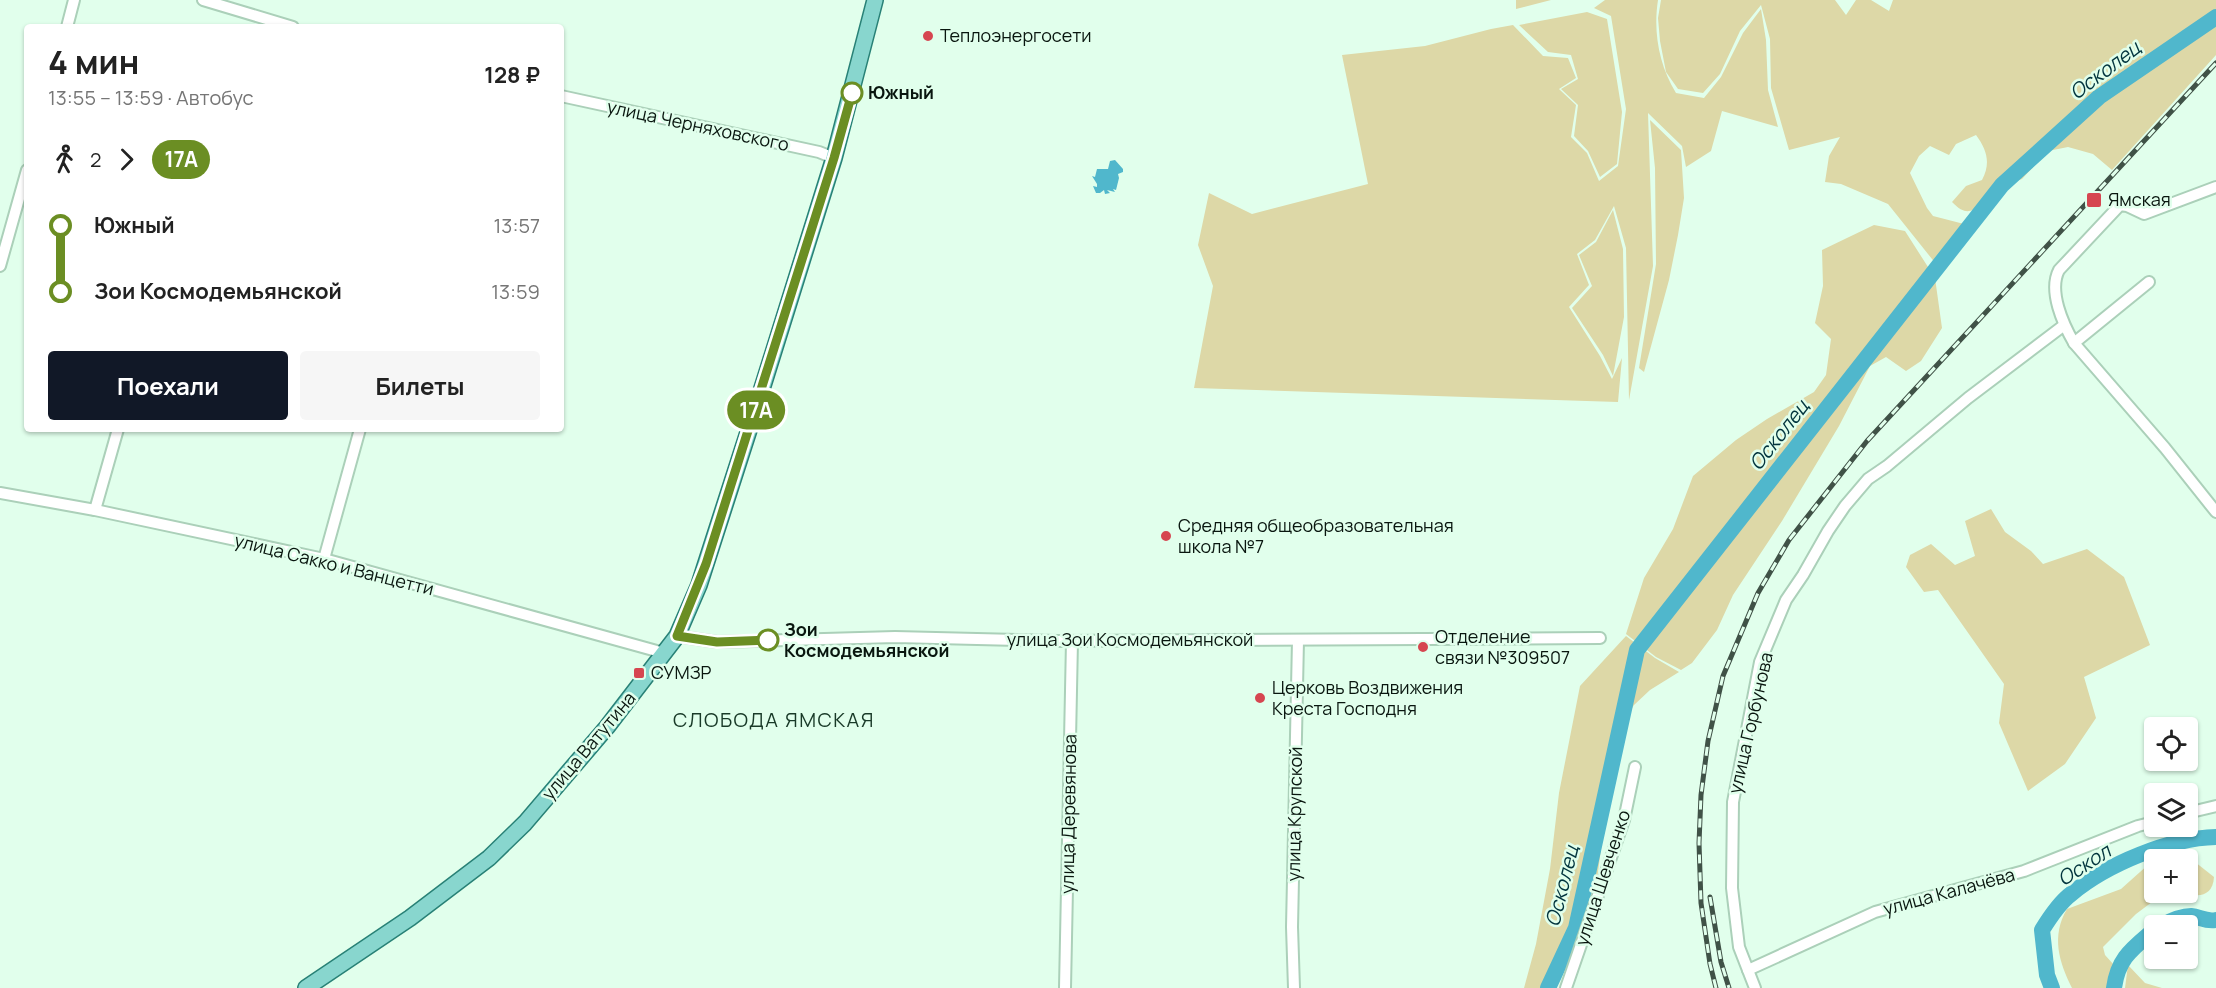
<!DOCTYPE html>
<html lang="ru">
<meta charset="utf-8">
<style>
body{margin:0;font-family:Manrope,sans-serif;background:#f6f6f6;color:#222;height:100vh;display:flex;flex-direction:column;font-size:22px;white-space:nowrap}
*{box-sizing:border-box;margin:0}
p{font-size:20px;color:#767676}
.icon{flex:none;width:33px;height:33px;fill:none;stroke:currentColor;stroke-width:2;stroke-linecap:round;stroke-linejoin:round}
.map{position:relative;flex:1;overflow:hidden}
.details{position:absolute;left:24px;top:24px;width:540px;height:408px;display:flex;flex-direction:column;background:#fff;border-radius:6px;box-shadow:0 2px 4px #0004}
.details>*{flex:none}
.badge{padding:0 12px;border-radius:20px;font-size:21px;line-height:39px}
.buttons{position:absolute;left:2144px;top:717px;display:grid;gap:12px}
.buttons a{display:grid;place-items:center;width:54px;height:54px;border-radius:6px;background:#fff;box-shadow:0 2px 4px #0004;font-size:30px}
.map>.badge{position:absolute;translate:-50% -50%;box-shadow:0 0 0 3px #fff}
.legs{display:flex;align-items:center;gap:9px;height:66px;padding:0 24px;font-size:20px}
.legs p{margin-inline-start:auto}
.headline{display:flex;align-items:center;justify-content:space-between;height:102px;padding:0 24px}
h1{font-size:33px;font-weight:700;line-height:45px}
.primary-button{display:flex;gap:12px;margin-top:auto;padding:12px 24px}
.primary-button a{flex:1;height:69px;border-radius:6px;background:#111827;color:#fff;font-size:24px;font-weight:700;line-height:69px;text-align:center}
.primary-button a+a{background:#f6f6f6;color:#222}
ul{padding:0 24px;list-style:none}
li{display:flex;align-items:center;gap:21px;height:66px;font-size:22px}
li i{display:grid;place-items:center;width:9px;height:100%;margin:0 8px;background:currentColor}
li i::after{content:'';width:15px;height:15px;margin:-8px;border:4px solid;border-radius:50%;background:#fff}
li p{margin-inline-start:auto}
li:first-child i{background:linear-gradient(#0000 50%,currentColor 0)}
li:last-child i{background:linear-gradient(currentColor 50%,#0000 0)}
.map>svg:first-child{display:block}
.green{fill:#ddd8a7}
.water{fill:#50b7cc}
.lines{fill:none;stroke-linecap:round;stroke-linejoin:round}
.river{stroke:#50b7cc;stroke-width:16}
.minor-casing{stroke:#abd0b9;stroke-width:14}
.primary-casing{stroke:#288176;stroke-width:18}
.minor{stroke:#fff;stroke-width:10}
.primary{stroke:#88d6ce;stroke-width:15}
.rail-casing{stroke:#405247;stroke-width:5}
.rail{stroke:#e1ffec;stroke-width:3;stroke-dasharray:9;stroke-linecap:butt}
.line-1-casing{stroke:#fff;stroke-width:14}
.line-1{stroke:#6b8e23;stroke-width:9}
.poi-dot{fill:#d64650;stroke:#e1ffec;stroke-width:2}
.stop-1-dot{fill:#fff;stroke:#6b8e23;stroke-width:3}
.labels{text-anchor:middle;stroke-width:5;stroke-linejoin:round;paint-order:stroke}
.poi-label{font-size:18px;fill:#09160f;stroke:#e1ffec;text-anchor:start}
.stop-label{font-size:18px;font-weight:bold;fill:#09160f;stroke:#e1ffec;text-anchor:start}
.street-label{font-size:18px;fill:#09160f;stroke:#e1ffec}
.water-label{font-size:20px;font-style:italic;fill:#02343d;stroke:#e1ffec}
.neighbourhood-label{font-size:20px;letter-spacing:1.5px;fill:#193a28;stroke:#e1ffec}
</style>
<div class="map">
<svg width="2216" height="988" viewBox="0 0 2216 988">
<rect width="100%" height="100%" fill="#e1ffec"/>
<!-- green -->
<g class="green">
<polygon points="1516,0 1551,0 1516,9"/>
<path d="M1605,0H1658C1653,32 1659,65 1676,93L1704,98L1721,77L1743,33L1761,9L1766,40L1768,90L1778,127L1722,111L1711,151L1686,167L1682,146L1648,113L1653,266L1629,400L1626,248L1614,206L1595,240L1577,254L1589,285L1569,307L1600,356L1612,379L1622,358L1618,402L1194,388L1213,286L1198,245L1209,193L1252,214L1368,184L1342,55L1425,46L1491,29L1513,25L1543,56L1568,58L1576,78L1559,89L1576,105L1571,137L1587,153L1599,181L1618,166L1626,109L1611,16L1594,8Z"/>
<path d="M1661,0H1835L1846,15L1856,0H1871L1889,11L1893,0H2216V55L2112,170L2093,154L2068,147L2048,151L2022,179L2008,184L1997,202C1976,199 1973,224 1952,202L1966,186L1982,180C1991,163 1987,150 1976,135L1956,144L1949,155L1930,146L1919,156L1910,173L1927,208L1933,216L1964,224L1957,247L1940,269L1888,204L1841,184L1825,182L1829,156L1840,137L1789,150L1771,88L1770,39L1761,5L1740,31L1720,74L1703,93L1678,89L1666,72L1660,41L1658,18Z"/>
<polygon points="1587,12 1607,19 1622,112 1617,164 1600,177 1588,151 1574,136 1578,105 1561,89 1578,79 1571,55 1548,52 1519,25"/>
<polygon points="1650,120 1681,150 1684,198 1678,235 1669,280 1644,372 1639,368 1656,264 1655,168"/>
<polygon points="1613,210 1623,249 1624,317 1613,376 1603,355 1572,308 1592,286 1579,255 1596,242"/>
<polygon points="1874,225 1905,231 1935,278 1942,328 1921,361 1906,371 1886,357 1870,366 1839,426 1782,521 1733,595 1717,630 1692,663 1681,670 1656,657 1626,634 1644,578 1673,529 1693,476 1736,440 1767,419 1814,392 1826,375 1831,339 1815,323 1823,286 1822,250"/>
<polygon points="1991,509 2005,532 2031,551 2043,564 2087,549 2124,577 2150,645 2084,677 2096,718 2065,764 2028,791 1999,723 2004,684 1938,590 1924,592 1906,567 1910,555 1931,544 1955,565 1975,556 1965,521"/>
<polygon points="1626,636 1655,658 1679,672 1650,690 1634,705 1626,718 1619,734 1606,810 1597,880 1575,929 1569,953 1555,988 1524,988 1536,944 1550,869 1559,793 1580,686"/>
<path d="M2159,855L2167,859L2154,860V892L2164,893L2136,914L2103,947L2105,955L2114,965L2110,988H2072C2059,962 2051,936 2067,909L2121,889Z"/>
<path d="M2187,860L2195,862L2214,877C2213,895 2200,898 2186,893Z"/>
<polygon points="2128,965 2145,983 2162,988 2125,988"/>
</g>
<!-- water -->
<polygon class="water" points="1115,160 1123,169 1123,172 1118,174 1119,178 1116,190 1113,189 1115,192 1107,190 1110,193 1105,194 1104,190 1100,193 1096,193 1093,186 1097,187 1097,184 1092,176 1095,177 1097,169 1108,169 1110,161"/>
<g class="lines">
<!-- river -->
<g class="river">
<path d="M2161,926C2170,921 2181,916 2191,916C2200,917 2206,922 2216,920"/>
<polyline points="1548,988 1576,928 1637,650 2002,185 2099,97 2216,17"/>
<path d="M2052,988L2047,975L2042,930C2050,917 2059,903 2071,894C2107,864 2170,838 2216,837"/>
<path d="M2114,988C2118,958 2132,949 2154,930"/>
</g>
<!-- minor casing -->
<g class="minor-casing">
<g id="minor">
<polyline points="203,0 293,27"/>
<polyline points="67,27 74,0"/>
<polyline points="561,96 819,152 834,158"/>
<path d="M2216,187L2144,214L2127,206L2120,205L2059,270C2048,291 2063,324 2074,343L2165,448L2216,512"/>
<polyline points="0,266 27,170"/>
<polyline points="2074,343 2149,282"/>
<polyline points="0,493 95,510 324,559 664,653"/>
<polyline points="95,510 118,429"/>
<polyline points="324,559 360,429"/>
<polyline points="677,636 717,642 895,637 1058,641 1600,638"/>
<polyline points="2187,813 2216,806"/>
<polyline points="1748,970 1875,912 2024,871 2138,826 2154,822"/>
<polyline points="1065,988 1072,641"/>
<polyline points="1294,988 1292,927 1298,640"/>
<polyline points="1566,988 1624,820 1635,767"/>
<polyline points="1755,988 1739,947 1732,888 1733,802 1760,662 1786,600 1803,575 1828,531 1845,506 1868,479 1887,466 1968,398 2063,326"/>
</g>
</g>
<!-- primary casing -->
<g class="primary-casing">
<polyline id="primary" points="306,988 410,918 489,858 525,823 607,727 677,636 699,585 755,411 834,158 875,0"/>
</g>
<!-- minor -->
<use href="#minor" class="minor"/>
<!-- primary -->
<use href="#primary" class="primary"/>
<!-- rail casing -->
<g class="rail-casing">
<g id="rail">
<polyline points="1710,897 1721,962 1729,988"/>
<polyline points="1716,988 1710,964 1701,903 1699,843 1701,795 1708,741 1723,676 1758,593 1789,540 1867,441 2216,63"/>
</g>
</g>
<!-- rail -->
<use href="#rail" class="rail"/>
</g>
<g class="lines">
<!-- line-1 casing -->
<g class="line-1-casing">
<polyline id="line-1" points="768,640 717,642 677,636 706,564 834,158 852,93"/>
</g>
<!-- line-1 -->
<use href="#line-1" class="line-1"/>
</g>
<!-- markers -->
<g class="poi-dot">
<circle cx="928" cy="36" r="6"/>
<rect x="2086" y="192" width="16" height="16" rx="3"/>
<circle cx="1166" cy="536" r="6"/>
<circle cx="1423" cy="647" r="6"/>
<rect x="633" y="667" width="12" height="12" rx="3"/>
<circle cx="1260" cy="698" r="6"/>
</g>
<g class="stop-1-dot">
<circle cx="852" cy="93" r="10"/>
<circle cx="768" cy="640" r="10"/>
</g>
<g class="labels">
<!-- poi labels -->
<g class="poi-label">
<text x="940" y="42">Теплоэнергосети</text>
<text x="2108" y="206">Ямская</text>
<text x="1178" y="532">Средняя общеобразовательная<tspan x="1178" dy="21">школа №7</tspan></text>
<text x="1435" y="643">Отделение<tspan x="1435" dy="21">связи №309507</tspan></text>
<text x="651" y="679">СУМЗР</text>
<text x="1272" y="694">Церковь Воздвижения<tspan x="1272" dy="21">Креста Господня</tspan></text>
</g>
<!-- stop labels -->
<g class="stop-label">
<text x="868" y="99">Южный</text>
<text x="784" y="636">Зои<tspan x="784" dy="21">Космодемьянской</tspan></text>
</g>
<!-- street labels -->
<g class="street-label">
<text transform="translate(698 126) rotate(12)" y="6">улица Черняховского</text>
<text transform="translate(334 565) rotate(14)" y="6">улица Сакко и Ванцетти</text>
<text x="1130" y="646">улица Зои Космодемьянской</text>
<text transform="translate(1751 723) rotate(-77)" y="6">улица Горбунова</text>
<text transform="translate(589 746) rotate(-50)" y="6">улица Ватутина</text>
<text transform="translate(1069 814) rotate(-89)" y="6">улица Деревянова</text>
<text transform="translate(1295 814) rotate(-89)" y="6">улица Крупской</text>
<text transform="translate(1603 878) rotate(-72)" y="6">улица Шевченко</text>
<text transform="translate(1949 892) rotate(-15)" y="6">улица Калачёва</text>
</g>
<!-- water labels -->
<g class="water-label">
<text transform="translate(2105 70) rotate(-37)" y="7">Осколец</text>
<text transform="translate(1779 435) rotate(-52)" y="7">Осколец</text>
<text transform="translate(2084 865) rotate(-33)" y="7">Оскол</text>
<text transform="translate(1562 886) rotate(-76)" y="7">Осколец</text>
</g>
<!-- neighbourhood labels -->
<g class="neighbourhood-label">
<text x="774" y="727">СЛОБОДА ЯМСКАЯ</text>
</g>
</g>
</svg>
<div class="buttons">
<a><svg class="icon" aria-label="locate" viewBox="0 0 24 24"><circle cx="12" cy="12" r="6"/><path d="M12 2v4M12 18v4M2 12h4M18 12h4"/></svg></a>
<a><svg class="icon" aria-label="layers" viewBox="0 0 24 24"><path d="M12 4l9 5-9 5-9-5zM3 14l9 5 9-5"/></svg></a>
<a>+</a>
<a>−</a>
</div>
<b class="badge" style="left:756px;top:410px;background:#6b8e23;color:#fff">17А</b>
<section class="details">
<div class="headline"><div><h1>4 мин</h1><p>13:55 – 13:59 · Автобус</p></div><b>128 ₽</b></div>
<div class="legs"><svg class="icon" aria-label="walk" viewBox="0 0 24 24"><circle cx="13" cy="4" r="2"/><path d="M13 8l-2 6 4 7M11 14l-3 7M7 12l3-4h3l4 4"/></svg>2<svg class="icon" aria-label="forward" viewBox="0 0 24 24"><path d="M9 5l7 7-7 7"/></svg><b class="badge" style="background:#6b8e23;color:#fff">17А</b></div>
<ul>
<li><i style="color:#6b8e23"></i><b>Южный</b><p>13:57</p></li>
<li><i style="color:#6b8e23"></i><b>Зои Космодемьянской</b><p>13:59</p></li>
</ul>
<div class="primary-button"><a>Поехали</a><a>Билеты</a></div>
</section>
</div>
